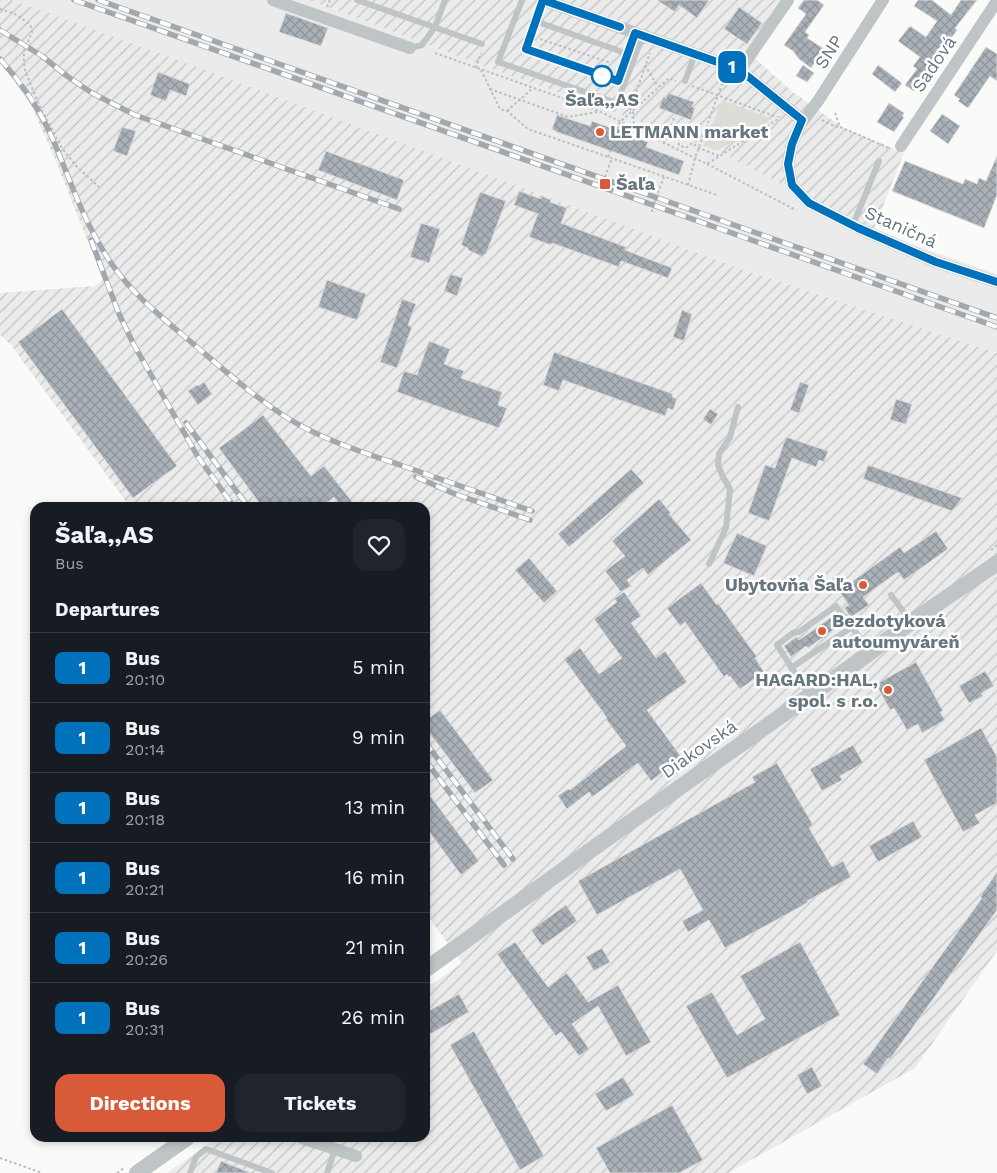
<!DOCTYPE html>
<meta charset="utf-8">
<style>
body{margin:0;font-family:"Work Sans",sans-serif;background:#20242c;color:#f1f3f6;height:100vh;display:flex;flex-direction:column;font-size:19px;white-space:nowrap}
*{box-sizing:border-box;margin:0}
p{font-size:16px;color:#9ea1a6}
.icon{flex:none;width:28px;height:28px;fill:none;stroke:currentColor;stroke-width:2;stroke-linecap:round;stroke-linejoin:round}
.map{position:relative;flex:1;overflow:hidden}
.side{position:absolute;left:30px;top:502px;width:400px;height:640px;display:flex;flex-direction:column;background:#171b24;border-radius:15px;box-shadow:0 2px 8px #0003}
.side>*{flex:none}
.badge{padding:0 10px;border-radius:8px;font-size:18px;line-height:32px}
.map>.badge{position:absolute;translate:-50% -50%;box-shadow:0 0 0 2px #fff}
h2{padding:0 25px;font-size:19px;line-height:45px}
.round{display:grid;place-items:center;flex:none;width:52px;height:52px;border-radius:15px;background:#20242c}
.overview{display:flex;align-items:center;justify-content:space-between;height:85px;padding:0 25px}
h1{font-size:24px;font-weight:700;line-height:38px}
.primary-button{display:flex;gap:10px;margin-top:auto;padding:10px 25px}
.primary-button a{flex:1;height:58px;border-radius:15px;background:#d95a38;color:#fff;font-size:20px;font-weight:700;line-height:58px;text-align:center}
.primary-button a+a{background:#20242c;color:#f1f3f6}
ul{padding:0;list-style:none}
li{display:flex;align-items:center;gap:15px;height:70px;padding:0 25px;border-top:1px solid #363941}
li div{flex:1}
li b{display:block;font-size:19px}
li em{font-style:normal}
li .badge{min-width:55px;font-weight:700;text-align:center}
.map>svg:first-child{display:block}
.built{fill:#ebebeb}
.industrial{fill:url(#industrial-furrows)}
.park{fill:#daded7}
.building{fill:url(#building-cross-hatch);stroke:#dbdbda}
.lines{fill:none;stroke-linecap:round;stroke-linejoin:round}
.path{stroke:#babdc0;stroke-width:2;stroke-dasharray:2.5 2.5;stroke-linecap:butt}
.service{stroke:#bfc4c7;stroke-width:6}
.minor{stroke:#bfc4c7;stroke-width:12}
.tertiary{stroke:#bfc4c7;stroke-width:16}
.rail-casing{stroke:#a1a8ae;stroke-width:5.5}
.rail{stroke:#fff;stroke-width:4;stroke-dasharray:11;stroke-linecap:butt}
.line-casing{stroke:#fff;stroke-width:11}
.line{stroke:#0072bc;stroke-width:8}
.stop-dot{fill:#fff;stroke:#0072bc;stroke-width:2.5}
.poi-dot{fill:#d95a38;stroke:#fff;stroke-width:2}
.labels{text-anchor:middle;stroke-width:5;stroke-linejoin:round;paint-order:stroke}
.street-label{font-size:18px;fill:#667681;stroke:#fff}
.stop-label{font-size:18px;font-weight:bold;fill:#667681;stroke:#fff}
.poi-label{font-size:18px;font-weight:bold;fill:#667681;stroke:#fff;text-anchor:start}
</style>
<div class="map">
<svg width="997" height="1173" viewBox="0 0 997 1173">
<defs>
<pattern id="industrial-furrows" width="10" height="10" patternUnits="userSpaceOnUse" patternTransform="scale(1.25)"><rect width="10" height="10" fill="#ebebeb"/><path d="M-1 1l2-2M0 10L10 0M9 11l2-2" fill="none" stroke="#c2c3c4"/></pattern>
<pattern id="building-cross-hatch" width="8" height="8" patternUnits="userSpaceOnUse" patternTransform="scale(1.25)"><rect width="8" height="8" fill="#a9b0b7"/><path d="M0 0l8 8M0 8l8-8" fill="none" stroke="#8d949a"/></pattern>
</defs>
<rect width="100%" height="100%" fill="#fafaf8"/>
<!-- built -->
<polygon class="built" points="12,0 309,0 495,70 647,124 719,152 873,231 997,274 997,353 738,268"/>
<!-- industrial -->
<g class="industrial">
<polygon points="0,0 12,0 170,57 738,268 997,353 997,951 915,1068 728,1173 167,1173 217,1138 425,1138 425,989 462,963 425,912 425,508 130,507 11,345 0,335 0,293 95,286 103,280 56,161 31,105 0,61"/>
<polygon points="309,0 783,0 750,54 794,93 842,127 904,153 873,231 719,152 647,124 495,70"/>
</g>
<!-- park -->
<polygon class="park" points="722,100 771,119 742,137 717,150 704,145"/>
<!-- building -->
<g class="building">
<polygon points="657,0 709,0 697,18 679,5 675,12"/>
<polygon points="804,0 817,0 824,5 805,32 809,35 807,38 824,49 811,68 799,59 793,51 784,45 806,14 798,8"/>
<polygon points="918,0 932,0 951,15 961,0 977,0 955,28 957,30 950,40 947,38 934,55 939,58 914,91 905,85 917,69 913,66 920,57 898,41 910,26 926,37 937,21 914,6"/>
<polygon points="739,7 762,23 747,44 724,29"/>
<polygon points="286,13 328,28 321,46 279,32"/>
<polygon points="986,47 997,54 997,81 990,76 968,108 958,101 960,99 954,95"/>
<polygon points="803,65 814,73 807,82 796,76"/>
<polygon points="878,65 902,83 895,92 872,74"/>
<polygon points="158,72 190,84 186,96 170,90 166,101 150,95"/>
<polygon points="668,93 694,102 692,107 695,108 691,120 659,108 663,97 666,98"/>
<polygon points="889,103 904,113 902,116 904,117 894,132 877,122"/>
<polygon points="942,114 960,126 948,144 930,131"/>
<polygon points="557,115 590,126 592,121 611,128 612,127 624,131 623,133 648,142 646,147 684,161 679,175 557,132 552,129"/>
<polygon points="122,127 136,131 127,156 113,151"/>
<polygon points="326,151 404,180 397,200 318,170"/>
<polygon points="997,156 997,195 984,228 892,191 905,161 963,184 965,179 977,184 979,178 986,181"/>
<polygon points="519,191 541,199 542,196 551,200 550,202 567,208 561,223 626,247 625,250 672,268 668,278 621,261 619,267 552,243 551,245 529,237 538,214 514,205"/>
<polygon points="480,192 506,201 486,254 484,254 483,257 468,250 468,248 461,245"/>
<polygon points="421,223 440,229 429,263 410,257"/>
<polygon points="450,274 463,278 457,296 444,291"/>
<polygon points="327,280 366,294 357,320 318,307"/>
<polygon points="402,299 416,304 408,325 412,327 397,368 380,362"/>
<polygon points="62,309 177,466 133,498 18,342"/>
<polygon points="682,310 692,314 684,341 673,337"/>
<polygon points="429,341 450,349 444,364 464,371 461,378 502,392 498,405 507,408 499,428 397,392 404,371 417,375"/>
<polygon points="554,352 673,394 672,397 677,399 673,410 668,408 665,416 563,380 559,391 543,385"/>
<polygon points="204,382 212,394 198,405 188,391 197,385 198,386"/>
<polygon points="800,382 809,385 799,413 790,410"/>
<polygon points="896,399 912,404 906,424 890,420"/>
<polygon points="710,409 718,414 711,425 703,419"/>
<polygon points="263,415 311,476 324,466 357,508 342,508 334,497 320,508 263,508 219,448"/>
<polygon points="786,437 828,451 824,462 819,460 816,467 792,458 769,521 748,513 765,465 775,468"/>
<polygon points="868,465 962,498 952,511 863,479"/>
<polygon points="631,469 644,483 569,547 558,534"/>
<polygon points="659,499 671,513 669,514 691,540 648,575 643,568 627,580 631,586 621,592 605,571 625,556 612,541"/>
<polygon points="936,531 948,549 904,580 898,572 863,597 869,605 851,617 844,608 849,605 839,591 900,547 904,553"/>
<polygon points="737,533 767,546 754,576 723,563"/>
<polygon points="529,558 557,591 544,603 515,570"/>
<polygon points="701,583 717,605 718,603 757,657 755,658 764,672 740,689 730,676 728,677 727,674 724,677 685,622 680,626 667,608"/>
<polygon points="624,592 641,616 631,623 656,658 665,651 687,682 647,710 682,758 651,781 638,763 592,797 589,792 567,809 558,796 568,789 570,790 626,746 606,719 607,718 564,659 580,648 599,674 622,658 594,619 617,602 614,599"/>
<polygon points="836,614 843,623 808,648 806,646 791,657 784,646 795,638 797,637 799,640"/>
<polygon points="916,662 943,711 940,712 945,720 922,733 918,724 907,730 894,708 890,710 876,684"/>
<polygon points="985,671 994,686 981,693 983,696 969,703 959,686"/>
<polygon points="440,710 493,780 475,793 425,727 425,721"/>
<polygon points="981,728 997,757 997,803 975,815 980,823 963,832 924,760"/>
<polygon points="853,745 863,763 840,776 842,780 822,791 810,769"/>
<polygon points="777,763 813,825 809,828 832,867 843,861 851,877 807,901 808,902 800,907 725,948 709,920 688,932 682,921 703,910 680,869 597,915 578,881 755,782 752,777"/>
<polygon points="425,789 479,861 461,875 425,826"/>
<polygon points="913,821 922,837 878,862 869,846"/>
<polygon points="997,872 997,910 890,1059 888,1058 877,1074 863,1064 982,898 980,897"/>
<polygon points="566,905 577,921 542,946 531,930"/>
<polygon points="515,942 548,987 567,973 588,1002 618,985 651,1042 626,1056 598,1006 572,1024 589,1049 579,1056 561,1032 556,1036 497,954"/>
<polygon points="800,942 840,1015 727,1078 686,1006 712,992 737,1035 765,1019 740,976"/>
<polygon points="602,948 610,962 594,971 586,957"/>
<polygon points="459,994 469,1012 425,1037 425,1013"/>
<polygon points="474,1031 544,1156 520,1170 450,1045"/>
<polygon points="812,1067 822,1086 807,1094 797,1075"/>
<polygon points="623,1077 634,1095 606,1111 595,1094"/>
<polygon points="672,1105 703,1160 679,1173 610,1173 596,1148"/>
<polygon points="221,1161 251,1173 216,1173"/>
</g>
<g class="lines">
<!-- path -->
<g class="path">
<polyline points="327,7 330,0"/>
<polyline points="0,9 15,14 28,23 31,27 32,32 24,51 24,63 25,70 39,105 62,148 76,166 99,187"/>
<polyline points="540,39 611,63"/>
<polyline points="435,53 599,111 707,164 778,119 779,116"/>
<polyline points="645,65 658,87"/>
<polyline points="476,68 481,53"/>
<polyline points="481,70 500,109 507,111 528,129 717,195"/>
<polyline points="692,86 777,117"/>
<polyline points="490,89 568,117 597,112"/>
<polyline points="507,111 533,88"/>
<polyline points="835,113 840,127 889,148"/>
<polyline points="822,120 834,126 840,127"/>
<polyline points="617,129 620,122 669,78 676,81"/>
<polyline points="634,129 633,111 630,109 650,53"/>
<polyline points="638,131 646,125 678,137 679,145 686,148 692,143 699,148 719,156"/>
<polyline points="664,144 675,116"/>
<polyline points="608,157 610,151"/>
<polyline points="707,164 794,209"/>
<polyline points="688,185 695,158 725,76"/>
<polyline points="600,191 612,158"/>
<polyline points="652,212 652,209 664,177"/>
<polyline points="991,550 997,545"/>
<polyline points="0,1158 42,1173"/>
<polyline points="117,1173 124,1168"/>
</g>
<!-- service -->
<g class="service">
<polyline points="357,0 482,44"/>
<polyline points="522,0 498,62 617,103 643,35"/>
<polyline points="543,0 526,49 618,81 635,33"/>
<polyline points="535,21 628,54"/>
<polyline points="410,48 422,45 435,27 445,0"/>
<polyline points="685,81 695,54"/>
<polyline points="853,225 879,161"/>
<polyline points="709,564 726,528 730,489 723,477 718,465 719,454 730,437 738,407"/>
<polyline points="891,595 911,622"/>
<polyline points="791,668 852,627"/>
<polyline points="810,696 777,645 793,633 799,632 836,606 870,651"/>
<polyline points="190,1173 196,1157 206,1149 272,1173"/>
<polyline points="327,1173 335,1149"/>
</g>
<!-- minor -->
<g class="minor">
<polyline points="273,0 410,48"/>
<polyline points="543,0 740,70 802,120"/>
<polyline points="883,0 818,101 800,125 792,144 788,164 792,185 809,203 858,228 936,262 997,282"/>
<polyline points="740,70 788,0"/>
<polyline points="901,146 997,1"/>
<polyline points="302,1138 356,1156"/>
</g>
<!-- tertiary -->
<g class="tertiary">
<polyline points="425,970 588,852 849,668 911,622 997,563"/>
<polyline points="137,1173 187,1138"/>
</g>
<!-- rail casing -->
<g class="rail-casing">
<g id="rail">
<polyline points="74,0 997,327"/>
<polyline points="98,0 997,318"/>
<polyline points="0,30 42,56 67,76 92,93 135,115 399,209"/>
<path d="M0,59C18,79 35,102 47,127C58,149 66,173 76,196C85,218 96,240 109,260C131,293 161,317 191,342C223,369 254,397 289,419C324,440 362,452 400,465C444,480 488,496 532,511"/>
<polyline points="91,240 119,314 134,345 198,457 235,508"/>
<polyline points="186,423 249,508"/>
<polyline points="416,477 455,494 530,520"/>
<polyline points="425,742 513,859"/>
<polyline points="425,760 504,865"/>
</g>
</g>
<!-- rail -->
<use href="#rail" class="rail"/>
</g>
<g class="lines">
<!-- line casing -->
<g class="line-casing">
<polyline id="line" points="620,27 543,0 526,49 618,81 635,33 740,70 802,120 792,144 788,164 792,185 809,203 858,228 936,262 997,282"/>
</g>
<!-- line -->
<use href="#line" class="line"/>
</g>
<!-- markers -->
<circle class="stop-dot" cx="602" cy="76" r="10"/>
<g class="poi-dot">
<circle cx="600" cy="132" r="5"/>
<rect x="599" y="178" width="12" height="12" rx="2.5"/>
<circle cx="863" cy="585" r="5"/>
<circle cx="822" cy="631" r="5"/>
<circle cx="888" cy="690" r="5"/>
</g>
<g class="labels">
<!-- street labels -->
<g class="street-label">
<text transform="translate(829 52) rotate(-57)" y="6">SNP</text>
<text transform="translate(934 64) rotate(-56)" y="6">Sadová</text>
<text transform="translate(901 227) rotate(24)" y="6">Staničná</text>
<text transform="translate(699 749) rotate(-35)" y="6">Diakovská</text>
</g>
<!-- stop labels -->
<g class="stop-label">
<text x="602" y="106">Šaľa,,AS</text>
</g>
<!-- poi labels -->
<g class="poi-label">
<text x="610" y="138">LETMANN market</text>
<text x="616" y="190">Šaľa</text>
<text x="853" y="591" text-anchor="end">Ubytovňa Šaľa</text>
<text x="832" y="627">Bezdotyková<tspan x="832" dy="21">autoumyváreň</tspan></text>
<text x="878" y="686" text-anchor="end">HAGARD:HAL,<tspan x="878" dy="21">spol. s r.o.</tspan></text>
</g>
</g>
</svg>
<b class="badge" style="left:732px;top:67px;background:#0072bc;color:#fff">1</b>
<section class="side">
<div class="overview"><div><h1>Šaľa,,AS</h1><p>Bus</p></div><a class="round"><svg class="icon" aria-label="heart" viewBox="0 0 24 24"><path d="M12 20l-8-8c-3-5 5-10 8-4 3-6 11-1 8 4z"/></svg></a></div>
<h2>Departures</h2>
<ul>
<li><span class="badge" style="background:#0072bc;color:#fff">1</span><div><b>Bus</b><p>20:10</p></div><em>5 min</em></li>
<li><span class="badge" style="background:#0072bc;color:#fff">1</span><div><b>Bus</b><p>20:14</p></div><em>9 min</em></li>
<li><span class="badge" style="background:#0072bc;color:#fff">1</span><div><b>Bus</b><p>20:18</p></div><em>13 min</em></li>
<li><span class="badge" style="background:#0072bc;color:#fff">1</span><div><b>Bus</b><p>20:21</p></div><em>16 min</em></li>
<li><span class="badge" style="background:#0072bc;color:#fff">1</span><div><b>Bus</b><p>20:26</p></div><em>21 min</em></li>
<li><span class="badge" style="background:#0072bc;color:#fff">1</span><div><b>Bus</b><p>20:31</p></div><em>26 min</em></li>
</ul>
<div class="primary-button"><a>Directions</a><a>Tickets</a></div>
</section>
</div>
